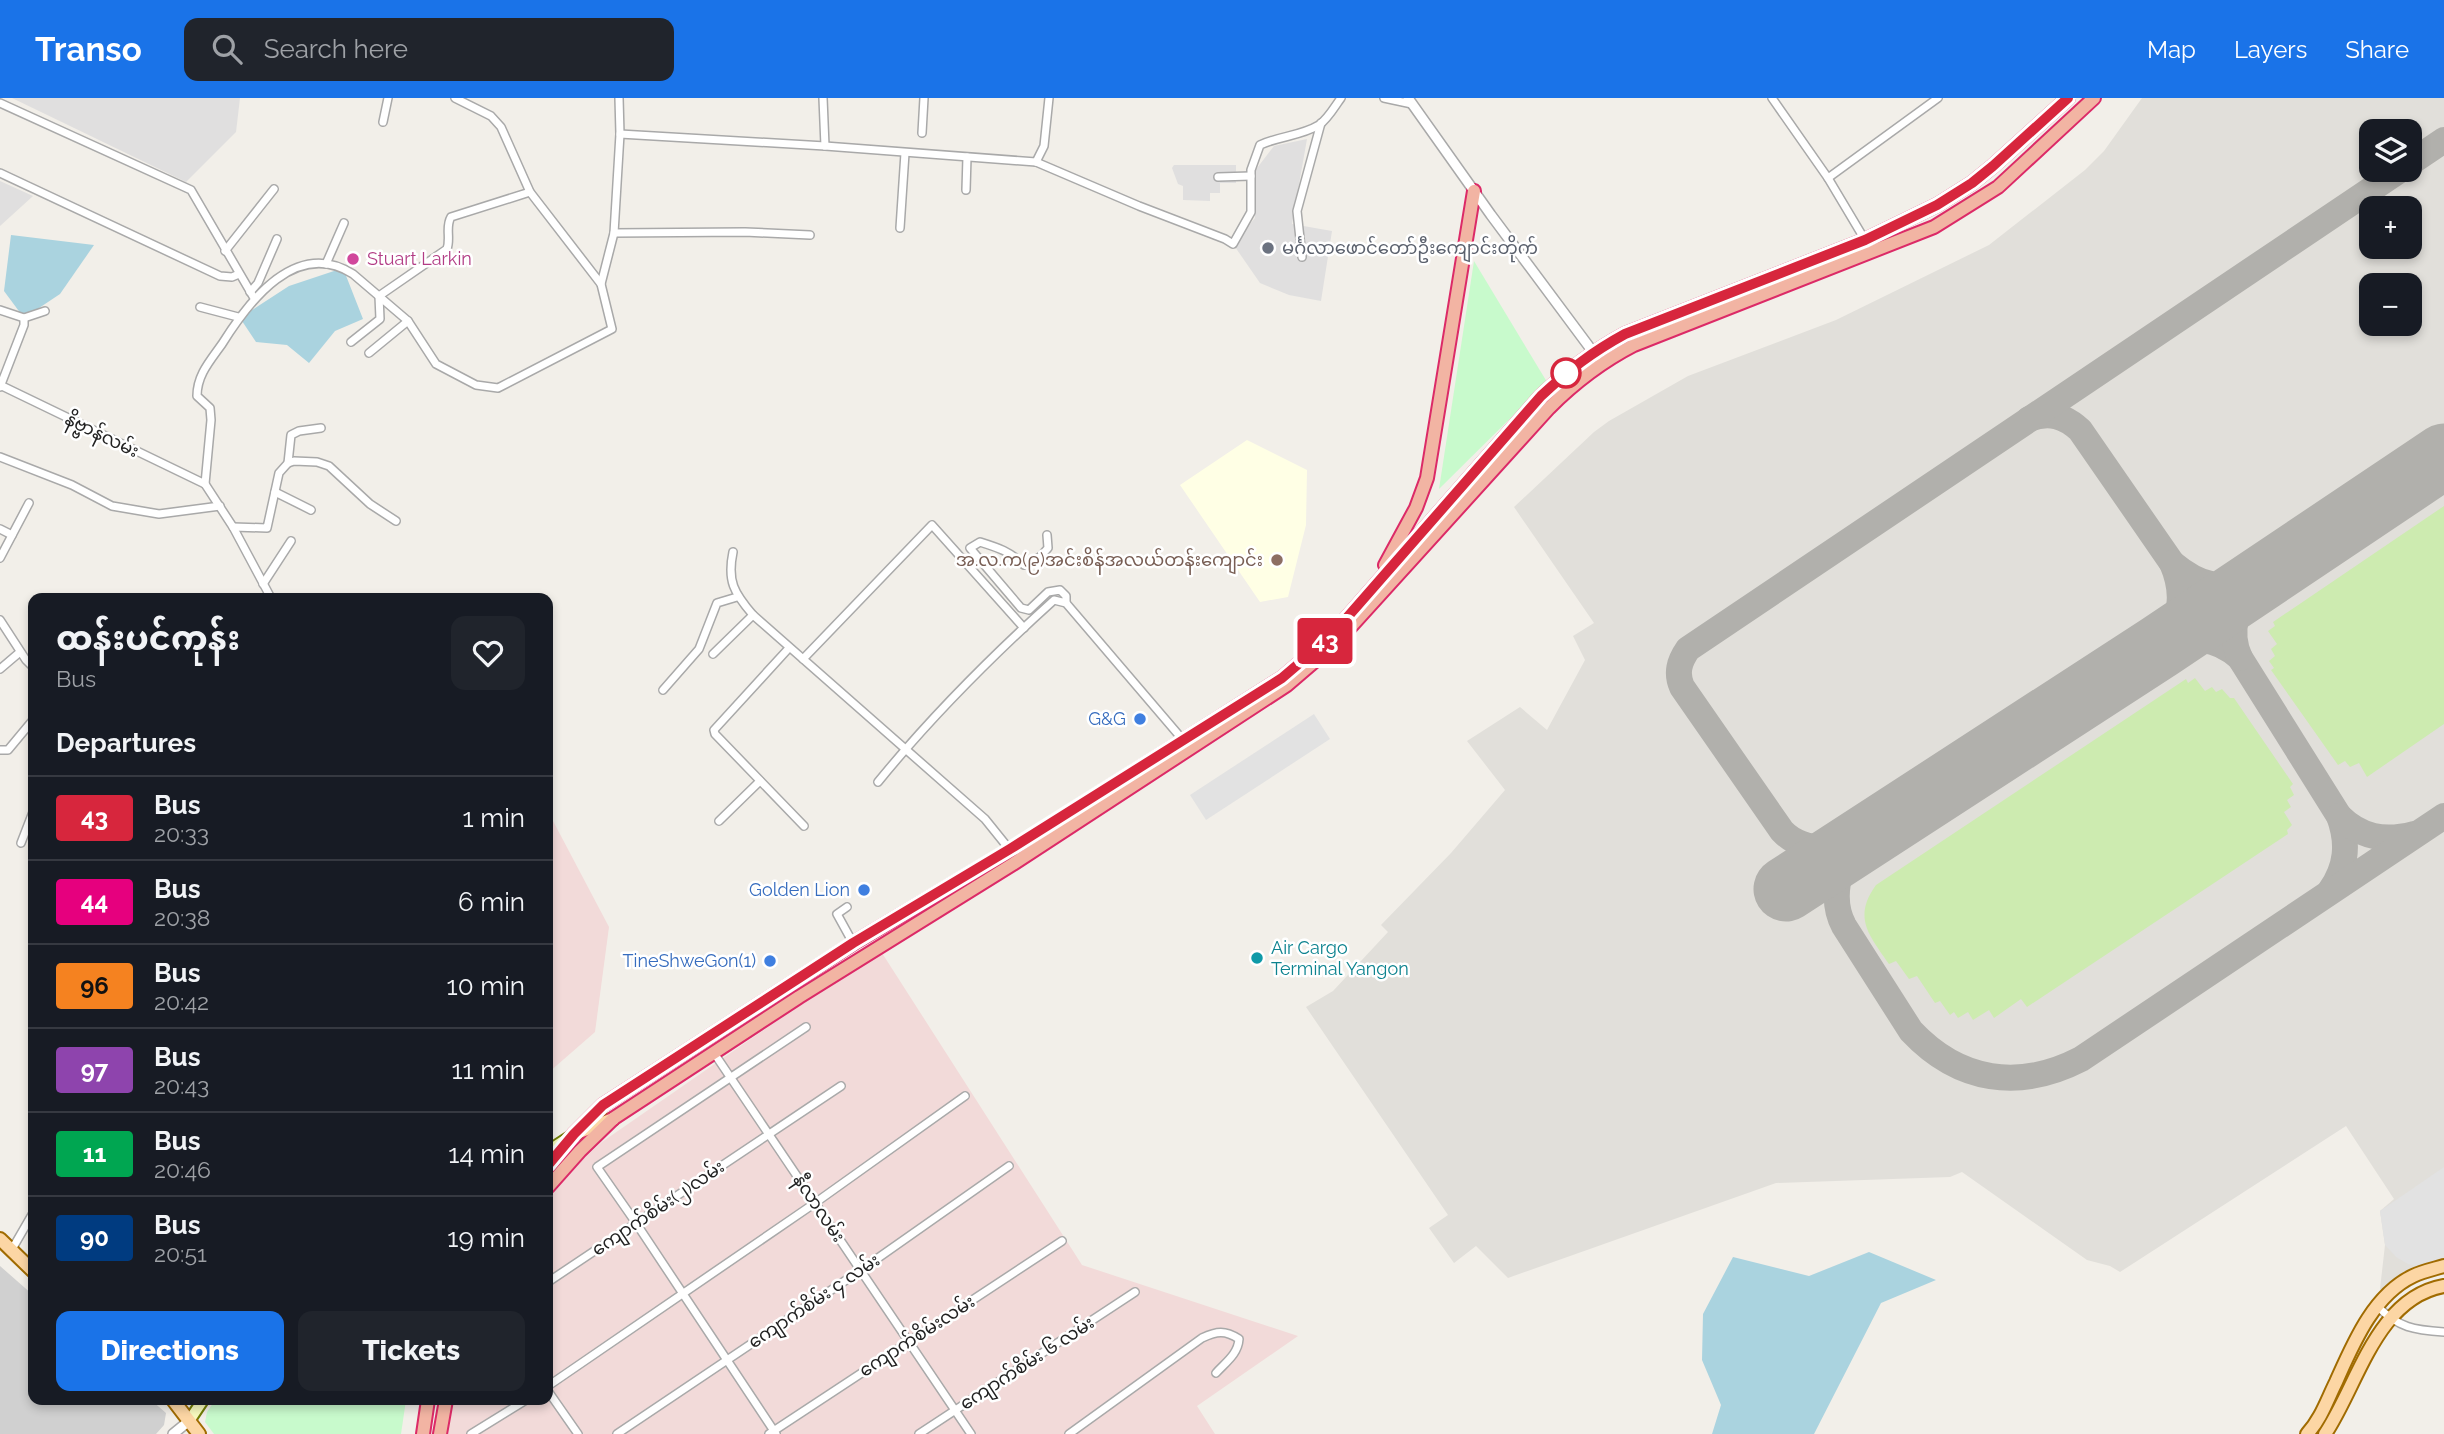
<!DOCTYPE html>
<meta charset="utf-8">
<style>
body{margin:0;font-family:Raleway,"Noto Sans Myanmar",sans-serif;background:#20242c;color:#f1f3f6;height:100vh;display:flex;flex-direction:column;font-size:26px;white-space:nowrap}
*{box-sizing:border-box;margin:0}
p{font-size:23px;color:#9ea1a6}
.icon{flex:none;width:38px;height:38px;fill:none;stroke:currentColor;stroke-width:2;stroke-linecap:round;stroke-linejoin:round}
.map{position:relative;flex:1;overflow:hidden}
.panel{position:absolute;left:28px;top:495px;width:525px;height:812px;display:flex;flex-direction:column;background:#171b24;border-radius:14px;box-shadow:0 4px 10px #0003}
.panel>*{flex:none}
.badge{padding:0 14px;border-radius:5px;font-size:24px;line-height:46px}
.buttons{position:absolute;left:2359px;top:21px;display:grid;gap:14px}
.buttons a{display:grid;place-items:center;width:63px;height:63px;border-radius:14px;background:#171b24;box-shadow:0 4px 10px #0003;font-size:35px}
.map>.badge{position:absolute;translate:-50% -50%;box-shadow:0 0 0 4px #fff}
h2{padding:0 28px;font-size:26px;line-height:63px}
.round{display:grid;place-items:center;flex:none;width:74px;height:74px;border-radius:14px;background:#20242c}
.head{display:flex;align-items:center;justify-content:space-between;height:119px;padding:0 28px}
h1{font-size:33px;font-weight:800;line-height:52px}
.button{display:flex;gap:14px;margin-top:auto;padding:14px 28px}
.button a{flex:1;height:80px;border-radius:14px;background:#1a73e8;color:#fff;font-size:28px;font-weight:800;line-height:80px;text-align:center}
.button a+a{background:#20242c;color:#f1f3f6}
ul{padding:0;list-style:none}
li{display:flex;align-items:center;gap:21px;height:84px;padding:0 28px;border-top:2px solid #363941}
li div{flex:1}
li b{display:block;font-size:26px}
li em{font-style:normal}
li .badge{min-width:77px;font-weight:700;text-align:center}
header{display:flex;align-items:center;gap:42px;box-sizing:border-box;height:98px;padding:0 35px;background:#1a73e8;color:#fff}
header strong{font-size:33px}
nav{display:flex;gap:38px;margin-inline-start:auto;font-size:24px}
.search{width:490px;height:63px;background:#20242c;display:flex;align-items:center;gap:18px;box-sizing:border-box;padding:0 24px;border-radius:14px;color:#9ea1a6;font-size:26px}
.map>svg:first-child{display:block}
.residential{fill:#e0dfdf}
.commercial{fill:#f2dad9}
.education{fill:#ffffe5}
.religious{fill:#d0d0d0}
.airport{fill:#e1dfda;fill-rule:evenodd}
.grass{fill:#cdebb0}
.park{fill:#c8facc}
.parking{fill:#e2e2e2}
.water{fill:#aad3df}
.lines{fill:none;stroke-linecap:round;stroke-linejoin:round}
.taxiway{stroke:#b1b0ac;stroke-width:26}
.runway{stroke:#b1b0ac;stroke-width:65}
.minor-casing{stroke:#a9a9a9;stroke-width:10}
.tertiary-casing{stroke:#a9a9a9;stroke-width:12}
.secondary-casing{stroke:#707d05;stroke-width:14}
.primary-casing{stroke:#a06b00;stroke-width:16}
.trunk-casing{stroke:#dc2a67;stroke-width:16}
.minor{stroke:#fff;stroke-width:7}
.tertiary{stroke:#fff;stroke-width:9}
.secondary{stroke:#f7fabf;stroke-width:10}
.primary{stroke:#fcd6a4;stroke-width:12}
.trunk{stroke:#f2b4a3;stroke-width:12}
.line-casing{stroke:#fff;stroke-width:16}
.line{stroke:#d7263d;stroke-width:10}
.worship-dot{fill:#6b7280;stroke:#fff;stroke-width:2.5}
.hotel-dot{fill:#d1479c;stroke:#fff;stroke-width:2.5}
.stop-dot{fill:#fff;stroke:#d7263d;stroke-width:3.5}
.education-dot{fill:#8d6e63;stroke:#fff;stroke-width:2.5}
.shop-dot{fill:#3f7fe0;stroke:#fff;stroke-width:2.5}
.culture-dot{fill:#0f9aa8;stroke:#fff;stroke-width:2.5}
.labels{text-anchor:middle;stroke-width:5;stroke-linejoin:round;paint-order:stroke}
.worship-label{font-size:18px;fill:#5b616d;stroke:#fff;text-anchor:start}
.hotel-label{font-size:18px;fill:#b23c85;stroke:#fff;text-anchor:start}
.street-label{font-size:18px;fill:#222;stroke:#fff}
.education-label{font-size:18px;fill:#785e54;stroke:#fff;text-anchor:end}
.shop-label{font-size:18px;fill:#366cbe;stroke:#fff;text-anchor:end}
.culture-label{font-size:18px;fill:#0d838f;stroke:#fff;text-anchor:start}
</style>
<header>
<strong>Transo</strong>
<div class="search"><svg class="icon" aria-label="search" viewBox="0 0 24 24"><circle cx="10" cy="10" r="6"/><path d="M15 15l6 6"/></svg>Search here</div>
<nav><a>Map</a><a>Layers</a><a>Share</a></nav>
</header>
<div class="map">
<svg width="2444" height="1336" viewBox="0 0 2444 1336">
<rect width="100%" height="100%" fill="#f2efe9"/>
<!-- residential -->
<g class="residential">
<polygon points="12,0 240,0 236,34 186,84"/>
<polygon points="1307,41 1292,126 1332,133 1321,203 1289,197 1260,185 1233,146 1255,120 1251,78 1274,48"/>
<polygon points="1174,67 1236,67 1236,85 1220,85 1220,95 1210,95 1210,103 1183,102 1183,88 1178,86 1172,70"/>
<polygon points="0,83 33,98 0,128"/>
</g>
<!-- commercial -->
<g class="commercial">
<polygon points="548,721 552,721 609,829 595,934 548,975"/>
<polygon points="882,855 1082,1167 1298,1238 1197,1308 1215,1336 448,1336 453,1302 548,1302 548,1100 558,1084 602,1044 797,909"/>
</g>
<!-- education -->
<polygon class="education" points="1247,342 1307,372 1306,427 1288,499 1260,504 1180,387"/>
<!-- religious -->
<polygon class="religious" points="0,1168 33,1197 33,1302 151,1302 166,1315 164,1327 156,1336 0,1336"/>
<!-- airport -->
<path class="airport" d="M2142,0H2444V1163L2384,1195L2380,1191L2385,1147L2380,1113L2394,1101L2346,1028L2120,1174L2110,1168L2087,1162L1962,1074L1950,1079L1776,1085L1508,1180L1476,1148L1454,1165L1429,1130L1448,1117L1306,909L1333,893L1388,834L1381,827L1451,755L1505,692L1467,643L1520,609L1547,632L1585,562L1573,538L1594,525L1514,409L1594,334L1609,323L1688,278L1836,222L1989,147L2085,72L2104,53ZM2371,33H2410V72H2371ZM2371,110H2410V149H2371ZM2371,187H2410V226H2371Z"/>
<!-- grass -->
<g class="grass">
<polygon points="2444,408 2444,626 2367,679 2359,665 2350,669 2345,663 2338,667 2271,572 2274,570 2269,563 2275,558 2271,551 2277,546 2268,533 2275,528 2273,524"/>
<path d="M2195,580L2205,593L2212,589L2216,594L2222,591L2230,600H2234L2293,686L2290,689L2294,697L2287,702L2291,709L2284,714L2292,727L2287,732L2288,736L2027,909L2021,901L1994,920L1989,912L1973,922L1968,914L1958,920L1954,914L1950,917L1940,903L1935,905L1917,878L1909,881L1896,863L1889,866C1870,838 1852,820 1876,787L2186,581L2188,585Z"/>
</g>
<!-- park -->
<g class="park">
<polygon points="1474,163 1547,284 1439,391"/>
<polygon points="215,1302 406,1302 401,1336 214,1336 205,1324 207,1314"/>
</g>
<!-- parking -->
<g class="parking">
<polygon points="1314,616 1330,641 1206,722 1190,697"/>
<polygon points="2444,1069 2444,1163 2419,1169 2408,1166 2396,1159 2385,1147 2380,1113"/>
</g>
<!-- water -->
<g class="water">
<polygon points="11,137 94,147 60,196 24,220 4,193"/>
<polygon points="343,170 363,221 335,233 309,265 287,247 256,244 240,220 289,188"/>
<polygon points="1869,1154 1936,1182 1881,1205 1814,1336 1712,1336 1721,1307 1702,1262 1703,1216 1733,1159 1809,1178"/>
</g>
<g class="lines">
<!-- taxiway -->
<g class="taxiway">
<polyline points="2410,65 2444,42"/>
<path d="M2029,321C2049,313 2065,318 2080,332L2172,465C2186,498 2181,522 2159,549"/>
<path d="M2172,465C2202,490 2220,491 2257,483"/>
<path d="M2161,547C2190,538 2216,538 2240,560L2339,718C2349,745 2347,769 2330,793"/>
<path d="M2240,560C2227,532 2238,504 2257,483"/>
<path d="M2339,718C2360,739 2384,744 2414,736"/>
<path d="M1854,746C1829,752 1801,753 1782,733L1682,589C1676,575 1679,564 1688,551L2400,72"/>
<path d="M1854,746C1838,769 1830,802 1844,828L1911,933C1959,984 2019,993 2081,961L2444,718"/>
</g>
<!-- runway -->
<polyline class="runway" points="1786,791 2159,549 2444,358"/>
<!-- minor casing -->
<g class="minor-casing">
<g id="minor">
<polyline points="823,0 825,48"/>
<polyline points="1384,0 1412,6"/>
<polyline points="1772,0 1828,80 1865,142"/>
<polyline points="0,5 191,92 254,200"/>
<polyline points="383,24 388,0"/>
<polyline points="922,35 924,0"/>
<path d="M620,36L825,48L1036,64L1139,108L1225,141L1233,146L1251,114V72L1260,47C1279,38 1301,38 1319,27C1328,21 1335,8 1341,0"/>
<polyline points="1036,64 1044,48 1049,0"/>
<polyline points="0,75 220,178 232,179 239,176"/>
<polyline points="1218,79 1251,78"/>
<polyline points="1828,80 1938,0"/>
<polyline points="966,92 967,59"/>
<polyline points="900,130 905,55"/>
<polyline points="614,135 745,134 810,137"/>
<polyline points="225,153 274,91"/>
<polyline points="1302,159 1297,113 1321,25"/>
<polyline points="326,166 344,125"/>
<polyline points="601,186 614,135 620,36 619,0"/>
<polyline points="250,194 258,185 277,141"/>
<polyline points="200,209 238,219"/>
<polyline points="0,212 24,220 45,213"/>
<path d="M351,244L380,221L379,198L447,151C451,140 445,129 451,119L530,94"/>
<polyline points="369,255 408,223"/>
<polyline points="0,287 205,386 233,429 271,500"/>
<polyline points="0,289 24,227 24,220"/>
<polyline points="0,359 72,387 112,408 159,416 220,408"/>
<polyline points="288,365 291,337 299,333 321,330"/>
<path d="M205,386L211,322L210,310L197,298C197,277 210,263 222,246C249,203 296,140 353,176L408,223L436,266L476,287L498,290L612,231L601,186L530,94L501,29L491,18L455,0"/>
<polyline points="275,394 311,412"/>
<polyline points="233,429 267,430 279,375 288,365 294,363 317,364 329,368 370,406 396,423"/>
<polyline points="0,431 12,437"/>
<path d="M1047,437L1048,450L1040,459L1024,467C1009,453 999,450 980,444L970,450L1021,510L1029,512L1048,494L1060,492L1066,498V505"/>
<path d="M733,454C727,483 734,495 753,517L985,721L1010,752"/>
<polyline points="0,460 29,405"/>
<polyline points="263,486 291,443"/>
<polyline points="0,522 26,562 33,569"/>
<polyline points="789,550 714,632 715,636 804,728"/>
<polyline points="713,556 753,517"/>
<polyline points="803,561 932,427 1024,530"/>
<polyline points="0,571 20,554"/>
<polyline points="663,592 699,551 717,505 737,499"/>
<polyline points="0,652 8,652 33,622"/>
<path d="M878,684C931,619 992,558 1054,502L1066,505L1183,642"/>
<polyline points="719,723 760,683"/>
<polyline points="21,745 33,714"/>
<polyline points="847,809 837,816 853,845"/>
<polyline points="714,955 971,1336"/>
<polyline points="11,1153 33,1115"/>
<polyline points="548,1184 841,988"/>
<path d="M2377,1208C2399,1230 2414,1232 2444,1234"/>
<polyline points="548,1288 815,1105 965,998"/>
<polyline points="548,1293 578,1336"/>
<polyline points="471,1336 526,1302"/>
<polyline points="617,1336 861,1172 1009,1068"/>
<polyline points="769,1336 1062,1143"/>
<polyline points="776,1336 636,1125 597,1069 806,929"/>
<polyline points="919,1336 1135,1194"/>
<path d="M1069,1336L1202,1240C1217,1233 1225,1232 1239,1241C1238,1256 1226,1264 1216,1275"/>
</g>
</g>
<!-- tertiary casing -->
<g class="tertiary-casing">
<g id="tertiary">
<polyline points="1408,0 1491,117 1596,258"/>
<polyline points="173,1336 189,1323"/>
</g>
</g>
<!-- secondary casing -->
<g class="secondary-casing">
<g id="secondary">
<polyline points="548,1053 568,1040"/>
<polyline points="189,1323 203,1302"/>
</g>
</g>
<!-- primary casing -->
<g class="primary-casing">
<g id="primary">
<polyline points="574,1036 613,1021"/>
<polyline points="0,1141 33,1173"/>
<polyline points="173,1302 199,1336"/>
<path d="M2307,1336C2321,1321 2327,1302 2336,1284C2353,1246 2373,1197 2413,1178C2423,1173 2434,1171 2444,1168"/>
<path d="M2325,1336C2358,1287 2376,1200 2444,1188"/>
</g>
</g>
<!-- trunk casing -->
<g class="trunk-casing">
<g id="trunk">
<polyline points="1385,467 1416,410 1427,380 1474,93"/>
<path d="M548,1067L574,1036L603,1007L857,843L1010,752L1282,580L1330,539L1541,298C1569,272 1592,254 1625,236L1865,142L1937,107L1972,85L1993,68L2068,0"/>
<path d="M548,1089L580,1053L614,1020L799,899L1013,766L1287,587L1336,545L1549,310C1575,284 1601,264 1634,247L1934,129L1998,89L2094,0"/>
<polyline points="423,1336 428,1302"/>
<polyline points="440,1336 446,1302"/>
</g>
</g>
<!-- minor -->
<use href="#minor" class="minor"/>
<!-- tertiary -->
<use href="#tertiary" class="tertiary"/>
<!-- secondary -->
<use href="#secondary" class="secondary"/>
<!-- primary -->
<use href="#primary" class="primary"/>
<!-- trunk -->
<use href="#trunk" class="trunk"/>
</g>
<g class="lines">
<!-- line casing -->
<g class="line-casing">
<path id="line" d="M548,1067L574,1036L603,1007L853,845L1010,751L1282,580L1330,539L1541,298C1569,272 1592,254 1625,236L1865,142L1937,107L1972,85L1993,68L2068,0"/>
</g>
<!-- line -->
<use href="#line" class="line"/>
</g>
<!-- markers -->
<circle class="worship-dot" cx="1268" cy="150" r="7"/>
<circle class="hotel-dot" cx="353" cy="161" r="7"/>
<circle class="stop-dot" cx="1566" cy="275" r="14"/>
<circle class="education-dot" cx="1277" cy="462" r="7"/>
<g class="shop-dot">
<circle cx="1140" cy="621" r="7"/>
<circle cx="864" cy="792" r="7"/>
<circle cx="770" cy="863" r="7"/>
</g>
<circle class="culture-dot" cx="1257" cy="860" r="7"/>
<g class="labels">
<!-- worship labels -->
<g class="worship-label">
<text x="1282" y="156">မင်္ဂလာဖောင်တော်ဦးကျောင်းတိုက်</text>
</g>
<!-- hotel labels -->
<g class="hotel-label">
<text x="367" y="167">Stuart Larkin</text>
</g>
<!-- street labels -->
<g class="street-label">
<text transform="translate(102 337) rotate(26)" y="6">နိဗ္ဗာန်လမ်း</text>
<text transform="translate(658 1110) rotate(-34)" y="6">ကျောက်စိမ်း(၂)လမ်း</text>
<text transform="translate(819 1110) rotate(56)" y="6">နီလာလမ်း</text>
<text transform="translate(814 1203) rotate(-34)" y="6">ကျောက်စိမ်း ၄ လမ်း</text>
<text transform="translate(917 1238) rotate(-33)" y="6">ကျောက်စိမ်းလမ်း</text>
<text transform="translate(1027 1265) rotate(-33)" y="6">ကျောက်စိမ်း ၆ လမ်း</text>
</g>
<!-- education labels -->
<g class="education-label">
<text x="1263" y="468">အ.လ.က(၉)အင်းစိန်အလယ်တန်းကျောင်း</text>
</g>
<!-- shop labels -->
<g class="shop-label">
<text x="1126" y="627">G&amp;G</text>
<text x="850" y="798">Golden Lion</text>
<text x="756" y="869">TineShweGon(1)</text>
</g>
<!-- culture labels -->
<g class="culture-label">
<text x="1271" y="856">Air Cargo<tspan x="1271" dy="21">Terminal Yangon</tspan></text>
</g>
</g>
</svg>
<div class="buttons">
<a><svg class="icon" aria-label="layers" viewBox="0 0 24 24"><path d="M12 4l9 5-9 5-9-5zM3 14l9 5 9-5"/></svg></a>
<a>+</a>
<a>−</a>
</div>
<b class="badge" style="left:1325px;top:543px;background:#d7263d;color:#fff">43</b>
<section class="panel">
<div class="head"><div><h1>ထန်းပင်ကုန်း</h1><p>Bus</p></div><a class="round"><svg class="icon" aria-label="heart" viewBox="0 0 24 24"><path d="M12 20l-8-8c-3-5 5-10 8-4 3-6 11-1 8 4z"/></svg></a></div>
<h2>Departures</h2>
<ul>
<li><span class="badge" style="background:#d7263d;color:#fff">43</span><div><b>Bus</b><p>20:33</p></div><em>1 min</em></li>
<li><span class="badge" style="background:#e6007e;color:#fff">44</span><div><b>Bus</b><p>20:38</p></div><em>6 min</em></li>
<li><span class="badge" style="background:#f58220;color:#111">96</span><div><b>Bus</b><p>20:42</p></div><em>10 min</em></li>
<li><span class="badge" style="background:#8e44ad;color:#fff">97</span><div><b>Bus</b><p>20:43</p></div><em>11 min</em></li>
<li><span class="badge" style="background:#00a651;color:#fff">11</span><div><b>Bus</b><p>20:46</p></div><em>14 min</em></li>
<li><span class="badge" style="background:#003b80;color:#fff">90</span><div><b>Bus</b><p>20:51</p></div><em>19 min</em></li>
</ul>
<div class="button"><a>Directions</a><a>Tickets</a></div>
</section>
</div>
